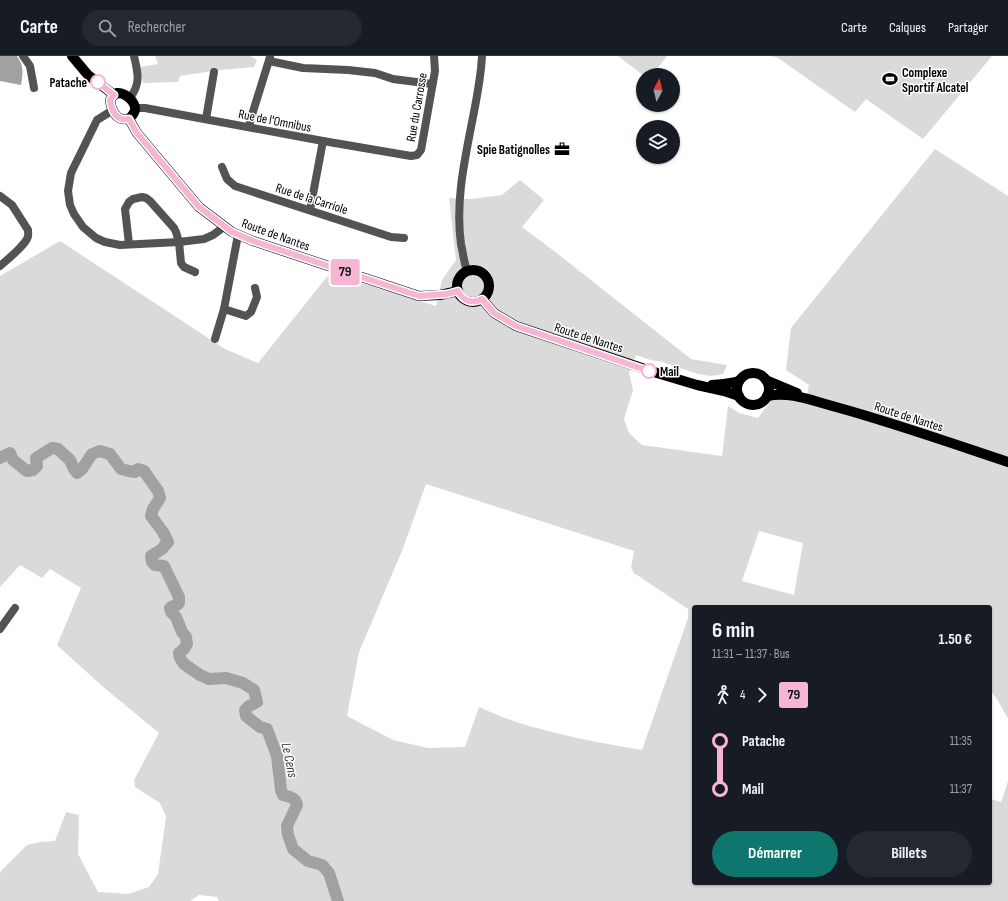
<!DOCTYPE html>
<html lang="fr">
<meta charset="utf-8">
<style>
body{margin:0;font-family:"Sofia Sans Condensed",sans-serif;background:#242831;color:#f1f3f6;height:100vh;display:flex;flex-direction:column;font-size:15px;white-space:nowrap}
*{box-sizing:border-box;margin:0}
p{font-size:13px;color:#9ea1a6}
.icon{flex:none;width:22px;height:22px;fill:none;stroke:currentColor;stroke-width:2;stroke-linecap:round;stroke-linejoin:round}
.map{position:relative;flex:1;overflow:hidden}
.details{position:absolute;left:692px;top:549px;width:300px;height:280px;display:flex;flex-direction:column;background:#171b24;border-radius:4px;box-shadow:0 1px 3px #0004}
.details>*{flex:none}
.badge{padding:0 8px;border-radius:3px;font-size:14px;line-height:26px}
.needle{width:26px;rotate:7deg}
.buttons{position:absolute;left:636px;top:12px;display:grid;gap:8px}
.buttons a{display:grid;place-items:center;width:44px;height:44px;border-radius:50%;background:#171b24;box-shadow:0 1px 3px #0004;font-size:20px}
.map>.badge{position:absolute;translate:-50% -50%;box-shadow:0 0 0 2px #fff}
.legs{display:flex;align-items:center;gap:6px;height:44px;padding:0 20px;font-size:13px}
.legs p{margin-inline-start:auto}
.head{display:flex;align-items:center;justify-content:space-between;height:68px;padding:0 20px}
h1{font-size:22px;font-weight:700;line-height:30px}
.cta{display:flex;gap:8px;margin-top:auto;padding:8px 20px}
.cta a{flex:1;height:46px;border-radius:24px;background:#0f766e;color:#fff;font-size:16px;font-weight:700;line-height:46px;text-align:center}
.cta a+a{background:#242831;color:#f1f3f6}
ul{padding:0 20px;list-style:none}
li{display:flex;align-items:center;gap:14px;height:48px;font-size:15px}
li i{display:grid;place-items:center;width:6px;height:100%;margin:0 5px;background:currentColor}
li i::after{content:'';width:10px;height:10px;margin:-5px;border:3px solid;border-radius:50%;background:#171b24}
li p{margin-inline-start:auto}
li:first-child i{background:linear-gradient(#0000 50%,currentColor 0)}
li:last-child i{background:linear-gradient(currentColor 50%,#0000 0)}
header{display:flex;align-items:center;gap:24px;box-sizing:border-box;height:56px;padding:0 20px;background:#171b24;border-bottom:1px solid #363941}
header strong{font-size:19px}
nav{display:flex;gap:22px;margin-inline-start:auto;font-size:14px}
.search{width:280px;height:36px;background:#242831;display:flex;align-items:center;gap:10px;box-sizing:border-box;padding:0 14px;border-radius:22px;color:#9ea1a6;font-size:15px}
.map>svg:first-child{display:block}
.green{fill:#dadada;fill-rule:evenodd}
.water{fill:#a1a1a1}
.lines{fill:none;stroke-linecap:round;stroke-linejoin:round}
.river{stroke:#a1a1a1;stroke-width:12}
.minor{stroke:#535353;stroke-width:8}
.major{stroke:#000;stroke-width:10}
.line-1-casing{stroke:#fff;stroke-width:9}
.line-1{stroke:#f5b5d3;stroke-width:6}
.stop-1-dot{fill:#fff;stroke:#f5b5d3;stroke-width:2}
.labels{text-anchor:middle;stroke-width:3;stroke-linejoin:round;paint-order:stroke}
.poi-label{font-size:13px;font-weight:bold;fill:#000;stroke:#fff;text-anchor:start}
.stop-label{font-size:13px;font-weight:bold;fill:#000;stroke:#fff;text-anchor:end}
.street-label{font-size:13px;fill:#000;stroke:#fff}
.water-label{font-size:14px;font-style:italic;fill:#424242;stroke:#fff}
</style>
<header>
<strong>Carte</strong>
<div class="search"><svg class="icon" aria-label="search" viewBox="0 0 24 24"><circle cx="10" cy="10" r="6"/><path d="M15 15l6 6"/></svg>Rechercher</div>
<nav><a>Carte</a><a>Calques</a><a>Partager</a></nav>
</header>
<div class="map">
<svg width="1008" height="845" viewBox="0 0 1008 845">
<rect width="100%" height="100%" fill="#fff"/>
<!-- green -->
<g class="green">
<polygon points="155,0 250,0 257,4 254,11 219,14 180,20 178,26 143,27 140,11 158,8"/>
<polygon points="618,0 667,0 652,19 643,19"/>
<polygon points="771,0 992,0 923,83 866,43 855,56 778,2"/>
<path d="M935,93L1008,140V662C1002,654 998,641 990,635V551H694V827H990V744L991,743L1001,746L1008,725V845H219L217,841L199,839L190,845H0V818L1,815L27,789L40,786L55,785L66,756L79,759L78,798L98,836L128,838L149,831L158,818L166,761L160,747L135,731L134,724L159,677L102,630L57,589L81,532L50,513L42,522L20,509L0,531V220L60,185L225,293L258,307L330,217L436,250L442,224L456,204L449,142L471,143L502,139L520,124L544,144L522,171L554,195L691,303L727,309L723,318L711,320L698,318L662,306L651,304L636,299L629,317L633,334L624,363L629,377L642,389L722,400L728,350L739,357L758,362L772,343H788L806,345L809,329L786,314L791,272ZM426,428L634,495L631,512L634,517L688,553V562L642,694C607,688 571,682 537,672C517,667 497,659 479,651L465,691L428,692L393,684L347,660L359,596L402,495ZM759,475L803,487L794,539L742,525Z"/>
</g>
<!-- water -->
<path class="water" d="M0,0H17C24,10 23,17 21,29L0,25Z"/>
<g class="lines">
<!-- river -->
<path class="river" d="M0,402L10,397L13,404L27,415L33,414L37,410L36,402L52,392L58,393L70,404L74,413L77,417L82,413L92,398L100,395L110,398L121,413L129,415L135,416L138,413L144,415L158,435L160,442L153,453L151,460L163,476L168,486L162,493L151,500L152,506L155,509L164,510L179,541V547L177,549L173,550L170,552L171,556L176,561L182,576L186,581L187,588L184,593L179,597L180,602L184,608L200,619L209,623L226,622L243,627L254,634L257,646L249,650L245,654L246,660L260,671L267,673L277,700L281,734L283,739C290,741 296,742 297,749L287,770L288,779L293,793L308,805L322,809L329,817L338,845"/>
<!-- minor -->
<g class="minor">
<polyline points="23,0 30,10 34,32"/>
<polyline points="269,5 303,12 348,14 375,17 393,23 432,28"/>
<path d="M130,42C141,27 138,17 134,0"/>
<polyline points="135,52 145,52 323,85 411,100 417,99 421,94 435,15 434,0"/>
<polyline points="113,54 97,64 71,117 68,135 70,149 74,158 83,171 96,182 105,186 120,189 179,186 204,183 213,179 221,173 223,169"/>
<polyline points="206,63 214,16"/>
<polyline points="249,71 251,62 270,1"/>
<polyline points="222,111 227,123 235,130 391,181 404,182"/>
<path d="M0,140L12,149L28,174C28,177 29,180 27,183C22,192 8,203 0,210"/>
<polyline points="310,154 323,85"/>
<polyline points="129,188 125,153 129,146 133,143 142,141 146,142 150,145 174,172 176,176 179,186 181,207 184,211 195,216"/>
<path d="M467,215C464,206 463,197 461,188C455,145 465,103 473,61C477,41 481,21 482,0"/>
<polyline points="224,253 246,260 251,256 257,241 255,232"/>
<polyline points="215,283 224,253 238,179"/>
<polyline points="0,573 15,552"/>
</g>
<!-- major -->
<g class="major">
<polyline points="72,0 88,19 114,39"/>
<path d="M117,37C125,36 136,46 135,54C134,58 131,61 129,63C128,63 123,64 122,63C114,61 111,51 110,44L114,39Z"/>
<polyline points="129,63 137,77 199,151 232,176 253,185 419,240 440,239 458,235"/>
<circle cx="473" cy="230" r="16"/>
<polyline points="482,243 494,257 516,270 657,317 697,329 724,335 739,340"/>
<circle cx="753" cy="333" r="16"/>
<polyline points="766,324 797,337"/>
<path d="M712,329C721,328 730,328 739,325"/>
<path d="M767,340C792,335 812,345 836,351C894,367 951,387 1008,406"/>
</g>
</g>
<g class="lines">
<!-- line-1 casing -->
<g class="line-1-casing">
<path id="line-1" d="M98,26L114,39L110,44C111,51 114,61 122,63C123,64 128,63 129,63L137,77L199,151L232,176L253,185L419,240L447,238L458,235C463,245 472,248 482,243L494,257L516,270L649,315"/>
</g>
<!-- line-1 -->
<use href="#line-1" class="line-1"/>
</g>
<!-- icons -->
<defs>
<g id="stadium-bare" transform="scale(1.2)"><path d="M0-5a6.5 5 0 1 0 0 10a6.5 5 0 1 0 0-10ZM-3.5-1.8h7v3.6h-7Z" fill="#000" stroke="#fff" stroke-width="2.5" paint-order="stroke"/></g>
<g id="office-bare" transform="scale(1.2)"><path d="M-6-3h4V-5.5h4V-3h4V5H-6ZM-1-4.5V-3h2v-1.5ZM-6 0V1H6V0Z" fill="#000" stroke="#fff" stroke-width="2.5" paint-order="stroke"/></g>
</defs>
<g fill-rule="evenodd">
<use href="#stadium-bare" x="890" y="23"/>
<use href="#office-bare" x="562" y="93"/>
</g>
<!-- markers -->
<g class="stop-1-dot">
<circle cx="98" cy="26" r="7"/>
<circle cx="649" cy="315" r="7"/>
</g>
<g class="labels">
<!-- poi labels -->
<g class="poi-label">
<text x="902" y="21">Complexe<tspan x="902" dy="15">Sportif Alcatel</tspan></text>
<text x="550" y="98" text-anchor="end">Spie Batignolles</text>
</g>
<!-- stop labels -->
<g class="stop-label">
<text x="87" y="31">Patache</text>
<text x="660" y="320" text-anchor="start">Mail</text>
</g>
<!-- street labels -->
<g class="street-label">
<text transform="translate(416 51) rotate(-80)" y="5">Rue du Carrosse</text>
<text transform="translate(275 64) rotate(11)" y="5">Rue de l'Omnibus</text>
<text transform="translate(312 142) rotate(18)" y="5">Rue de la Carriole</text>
<text transform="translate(276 178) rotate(20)" y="5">Route de Nantes</text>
<text transform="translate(589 281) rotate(18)" y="5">Route de Nantes</text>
<text transform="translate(909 360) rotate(18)" y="5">Route de Nantes</text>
</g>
<!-- water labels -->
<g class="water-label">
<text transform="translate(290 704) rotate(78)" y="5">Le Cens</text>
</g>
</g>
</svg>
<div class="buttons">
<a><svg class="needle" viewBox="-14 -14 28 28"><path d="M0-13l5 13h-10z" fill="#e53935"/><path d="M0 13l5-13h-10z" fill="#9ea1a6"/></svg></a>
<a><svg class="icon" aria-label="layers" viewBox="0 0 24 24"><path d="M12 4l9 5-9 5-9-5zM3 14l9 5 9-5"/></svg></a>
</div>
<b class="badge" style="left:345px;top:216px;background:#f5b5d3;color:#111">79</b>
<section class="details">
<div class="head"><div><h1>6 min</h1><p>11:31 – 11:37 · Bus</p></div><b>1.50 €</b></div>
<div class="legs"><svg class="icon" aria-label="walk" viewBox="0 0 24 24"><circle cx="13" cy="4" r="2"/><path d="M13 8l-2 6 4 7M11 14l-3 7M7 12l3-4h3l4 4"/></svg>4<svg class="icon" aria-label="forward" viewBox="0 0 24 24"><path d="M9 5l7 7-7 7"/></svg><b class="badge" style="background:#f5b5d3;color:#111">79</b></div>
<ul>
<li><i style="color:#f5b5d3"></i><b>Patache</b><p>11:35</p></li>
<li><i style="color:#f5b5d3"></i><b>Mail</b><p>11:37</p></li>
</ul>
<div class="cta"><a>Démarrer</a><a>Billets</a></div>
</section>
</div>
